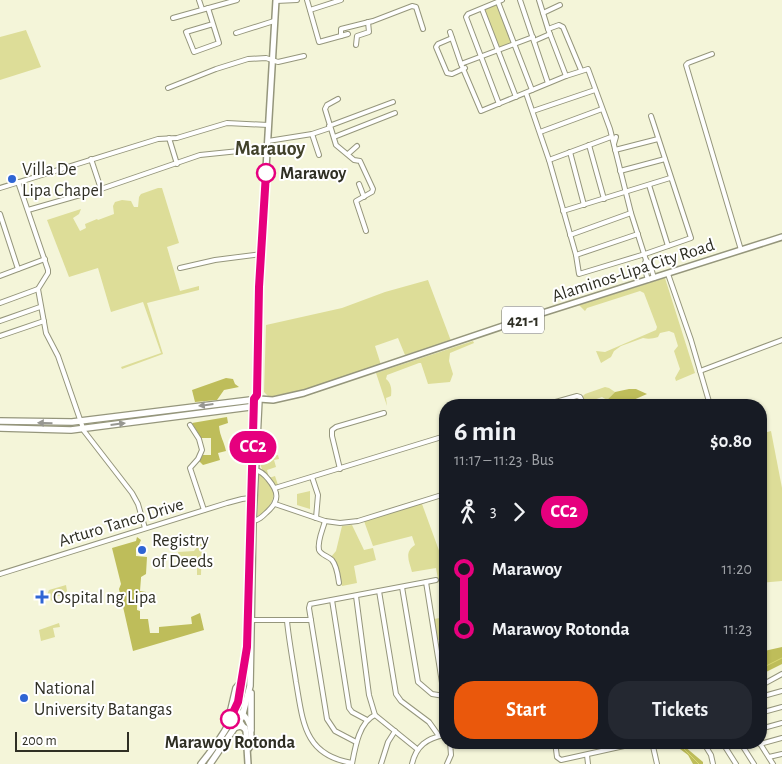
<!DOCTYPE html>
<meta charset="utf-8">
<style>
body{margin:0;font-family:"Alegreya Sans",sans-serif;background:#242831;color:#f1f3f6;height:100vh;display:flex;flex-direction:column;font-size:19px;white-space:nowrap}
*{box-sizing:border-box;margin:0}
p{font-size:16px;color:#9ea1a6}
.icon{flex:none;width:28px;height:28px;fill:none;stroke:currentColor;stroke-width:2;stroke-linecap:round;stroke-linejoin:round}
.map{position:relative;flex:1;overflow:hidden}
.sheet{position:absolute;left:439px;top:399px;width:328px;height:350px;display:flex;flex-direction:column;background:#171b24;border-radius:20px;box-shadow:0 1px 4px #0004}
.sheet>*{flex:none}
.badge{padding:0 10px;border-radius:16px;font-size:18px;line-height:32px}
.scale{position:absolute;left:15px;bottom:12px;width:114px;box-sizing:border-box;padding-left:5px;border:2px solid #2f2f24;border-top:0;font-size:14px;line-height:18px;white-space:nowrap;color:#2f2f24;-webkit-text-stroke:4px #fff;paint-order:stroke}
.map>.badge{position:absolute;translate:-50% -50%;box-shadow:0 0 0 2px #fff}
.legs{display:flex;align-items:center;gap:8px;height:55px;padding:0 15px;font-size:16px}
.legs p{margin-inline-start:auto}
.headline{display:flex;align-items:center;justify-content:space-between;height:85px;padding:0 15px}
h1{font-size:28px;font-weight:600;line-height:38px}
.primary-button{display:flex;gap:10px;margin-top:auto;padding:10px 15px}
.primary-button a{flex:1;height:58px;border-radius:20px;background:#ea580c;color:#fff;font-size:20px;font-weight:600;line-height:58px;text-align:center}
.primary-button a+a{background:#242831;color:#f1f3f6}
ul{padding:0 15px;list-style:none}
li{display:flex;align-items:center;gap:18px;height:60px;font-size:19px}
li i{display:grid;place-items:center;width:8px;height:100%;margin:0 6px;background:currentColor}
li i::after{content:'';width:12px;height:12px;margin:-6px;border:4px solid;border-radius:50%;background:#171b24}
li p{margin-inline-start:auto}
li:first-child i{background:linear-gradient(#0000 50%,currentColor 0)}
li:last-child i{background:linear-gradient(currentColor 50%,#0000 0)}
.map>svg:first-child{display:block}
.green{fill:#dddd98}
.forest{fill:#bebd5a}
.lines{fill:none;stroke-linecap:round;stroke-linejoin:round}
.stream{stroke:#d9d875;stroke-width:1}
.minor-casing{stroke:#95967c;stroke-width:6}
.major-casing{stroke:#95967c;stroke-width:8}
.highway-casing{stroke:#95967c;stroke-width:8}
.minor{stroke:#fff;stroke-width:4}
.major{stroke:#fff;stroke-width:5}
.highway{stroke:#fff;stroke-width:5.5}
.oneway{fill:#979792}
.line-1-casing{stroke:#fff;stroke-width:11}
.line-1{stroke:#e6007e;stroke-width:8}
.stop-1-dot{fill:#fff;stroke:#e6007e;stroke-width:2.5}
.poi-dot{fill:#2f65d4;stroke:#fff;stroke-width:2}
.labels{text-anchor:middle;stroke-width:4;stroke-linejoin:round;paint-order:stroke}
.shield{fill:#fff;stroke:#6d6d66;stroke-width:1}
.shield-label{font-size:16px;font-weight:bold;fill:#2f2f24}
.poi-label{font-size:18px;fill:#2f2f24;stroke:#fff;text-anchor:start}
.stop-label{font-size:18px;font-weight:bold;fill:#2f2f24;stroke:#fff;text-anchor:start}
.street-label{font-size:18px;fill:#2f2f24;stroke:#fff}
.quarter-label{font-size:20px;font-weight:bold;fill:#41412a;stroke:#fff}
</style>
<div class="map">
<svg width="782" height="764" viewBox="0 0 782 764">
<rect width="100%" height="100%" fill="#f4f5d9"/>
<!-- green -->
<g class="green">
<polygon points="496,5 498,6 511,42 510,44 500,48 484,10"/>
<polygon points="26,30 41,67 0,80 0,37"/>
<polygon points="158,188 162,188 179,243 167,247 180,291 199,286 199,290 147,303 163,354 122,369 121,367 161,353 143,302 111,312 98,268 69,277 47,220 81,209 79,214 73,218 80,231 86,228 85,224 97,219 98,220 114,214 113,206 115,202 122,200 131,201 134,207 138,207 139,197 141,194"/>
<path d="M665,278L695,373L676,381L675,378L680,369L674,351L678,346L674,333L669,331L660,333L658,337C652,339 648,339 643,338L621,346L614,351L611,357L601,363L596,351L605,352L656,330L657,327L644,293L640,291L587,308L585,311L579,305Z"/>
<polygon points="428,280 451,341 405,355 398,338 375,346 381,365 302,390 269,397 264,392 266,325 342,308 385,292"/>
<path d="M473,341L474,343L450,353L449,361L453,374L450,382L428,384L421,363H419L387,375L386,379C391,383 392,389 391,396L386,398L387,406L376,373Z"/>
<polygon points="605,387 609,388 615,392 607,400 602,397 591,401 589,405 582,405 583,396 585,394"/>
<polygon points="771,431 782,488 782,581 760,583 760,434"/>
<path d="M278,455L279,459L274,460L276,467L267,470L269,478L275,476L278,485H275C267,478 259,469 260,458Z"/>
<path d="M259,472C280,491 277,501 257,519Z"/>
<polygon points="310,491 310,509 297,505 297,494"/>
<path d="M419,503L422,504L441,556H445V617L436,568L412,572C409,561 404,552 415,545L412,536L373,546L364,521Z"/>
<polygon points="352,525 364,550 373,548 376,560 354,566 357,583 342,586 339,575 331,557 336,551 342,526"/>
<polygon points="200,544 202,544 201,575 197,575 197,556 179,556 178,552 194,551"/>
<polygon points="66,585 67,591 63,595 54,597 54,601 49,600 47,595 49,590"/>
<polygon points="445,617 445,640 437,640 434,619"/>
<polygon points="59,623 60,627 53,628 55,637 41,641 39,630"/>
</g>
<!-- forest -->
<g class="forest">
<polygon points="226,378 233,379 235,384 239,387 224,390 217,400 195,402 192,390"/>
<polygon points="629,389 636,389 647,394 622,405 609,405 607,400 615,392"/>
<path d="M227,417L228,423L219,426C220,437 224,441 226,451L218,453L220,460L203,465L199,461L203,455H211V438H201L192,423Z"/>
<polygon points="137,537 141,540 138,547 136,548 136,556 147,557 146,574 141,577 141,578 140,591 146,592 146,596 140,596 140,604 137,604 137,610 140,611 140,619 148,619 150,633 159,633 159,627 192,624 191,617 200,613 204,630 133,651 119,589 121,584 112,548 136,541"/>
<polygon points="782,647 782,664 760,675 760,652"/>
<polygon points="676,743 684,743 684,746 703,762 703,764 693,764 688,755 676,746"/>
</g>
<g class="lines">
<!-- stream -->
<g class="stream">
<polyline points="760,669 782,658"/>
<polyline points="680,742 680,745 699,764"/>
</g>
<!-- minor casing -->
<g class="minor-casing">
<g id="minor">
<polyline points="199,0 202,9"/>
<polyline points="307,0 319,42 348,34"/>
<polyline points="520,0 548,83"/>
<polyline points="539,0 548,29 566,76"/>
<polyline points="276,1 297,0"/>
<polyline points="498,2 532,90"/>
<polyline points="208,8 219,43 194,52 186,32 213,24"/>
<polyline points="482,9 516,97"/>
<polyline points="310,10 341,0"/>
<polyline points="543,13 560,5"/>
<polyline points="173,18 237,0"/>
<polyline points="548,29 559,25 563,27 581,70"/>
<polyline points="450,32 461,64 481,111 566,76 588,69 610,129 631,213 646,260 650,264 654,278"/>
<polyline points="236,33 274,21"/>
<polyline points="341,36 341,29 373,21 412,6 416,7 423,29"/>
<polyline points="452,38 438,44 436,47 447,73 452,74 465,68"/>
<polyline points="534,41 550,34"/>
<polyline points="356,45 357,36 369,32 368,22"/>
<polyline points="712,54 688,63 686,65 741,250"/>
<polyline points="461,64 533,37"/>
<polyline points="168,88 216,69 248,59 266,58 278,62 304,56"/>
<polyline points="526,93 549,160 576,255 579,274 645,254 691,238 651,116"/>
<polyline points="338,99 327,105 325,109 336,145 354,160 360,161 373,189 372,192 356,201 366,231"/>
<polyline points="499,104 466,17 468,14 502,0"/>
<polyline points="533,111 595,90"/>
<polyline points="329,126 393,102"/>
<polyline points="540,132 602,109"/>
<polyline points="312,134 319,155"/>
<polyline points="334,137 395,113"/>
<polyline points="169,138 177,164"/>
<polyline points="268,141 312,134 330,128"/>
<polyline points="614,144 616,137"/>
<polyline points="589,145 604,199"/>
<polyline points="615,150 658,139"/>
<polyline points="570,152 584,205"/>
<polyline points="348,154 357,146"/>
<polyline points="91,159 101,189"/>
<polyline points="549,160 611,137"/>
<polyline points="620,171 665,159"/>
<polyline points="18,182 48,270 48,273 38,289 46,333 58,356 84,431 132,493 138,504 145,528"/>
<polyline points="359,184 364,197"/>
<polyline points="649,185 668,246"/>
<polyline points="0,188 158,139 177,138 227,123 268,125"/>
<polyline points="28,210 101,189 200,155 267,148"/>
<polyline points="563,211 670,178"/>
<polyline points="0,214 18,269"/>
<polyline points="570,235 631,213"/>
<polyline points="576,255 638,234"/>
<polyline points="646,260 644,266 648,280"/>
<polyline points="180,268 215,260 261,254"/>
<polyline points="668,274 691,340 710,405"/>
<polyline points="0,276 45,259"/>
<polyline points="0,303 38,289"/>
<polyline points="0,321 40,307"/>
<polyline points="0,336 44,321"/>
<polyline points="700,371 782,340"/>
<polyline points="545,405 577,396 580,397 584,405"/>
<polyline points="190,425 199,439 202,450 198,459 190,468 204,510"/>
<polyline points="340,469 332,436 332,430 336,427 384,413"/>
<polyline points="312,477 318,495 316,518"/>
<polyline points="275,488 445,436"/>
<polyline points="275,504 325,521 340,523 358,521 445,494"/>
<path d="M253,521C259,520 262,517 266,513C280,501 279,492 268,479C264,474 261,471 255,470"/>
<path d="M325,521C323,529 317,541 319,550C321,555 328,556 332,560C337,566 338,576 339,583"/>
<polyline points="760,573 760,588"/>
<polyline points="0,574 227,503 242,499 250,498"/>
<polyline points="426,582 436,580"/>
<polyline points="402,587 418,682 432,694 444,696"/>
<polyline points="379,591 396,694 401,701 429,722 439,736"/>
<polyline points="356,596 369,695 375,715 417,749"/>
<polyline points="332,600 349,708 352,712 367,720"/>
<polyline points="252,620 311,620"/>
<path d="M287,621C289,641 293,662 296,682C303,722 304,755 352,763"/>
<polyline points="760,686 782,674"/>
<polyline points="760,697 782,691"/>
<polyline points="760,713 782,707"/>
<polyline points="760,729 782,723"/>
<polyline points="356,742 335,731 327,719 309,608 310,604 426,582 443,689 445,710"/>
<polyline points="555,742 557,757 561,760 642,742"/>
<polyline points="652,742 657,764"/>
<polyline points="703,742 711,755 713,764"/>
<polyline points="722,742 736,764"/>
<polyline points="740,742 754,764"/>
<polyline points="759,742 773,764"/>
<polyline points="760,744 782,738"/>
<polyline points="587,755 588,764"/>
<polyline points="769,757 782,754"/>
<path d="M352,764C355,748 359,722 375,715"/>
<polyline points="381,764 388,742 395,731"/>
<path d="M412,764C416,746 427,738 445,735"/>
<polyline points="447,764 451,755 450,742"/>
</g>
</g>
<!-- major casing -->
<g class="major-casing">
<g id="major">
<polyline points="276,0 259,287 257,395 259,399 273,400 304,393 533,316 782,237"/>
<path d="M235,711C252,715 253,733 249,748"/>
<polyline points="234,712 246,731 248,764"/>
</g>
</g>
<!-- highway casing -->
<g class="highway-casing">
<g id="highway">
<polyline points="0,421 72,422 259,399 253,521 250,686 242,717 210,764"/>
<polyline points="0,428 71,430 257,406"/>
<polyline points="253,432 254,399"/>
<polyline points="251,693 251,730"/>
<polyline points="228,722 236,688 241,682"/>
<polyline points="234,728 240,726 245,728"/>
<path d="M201,764C213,749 231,724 237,706C248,676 248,631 248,599"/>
</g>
</g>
<!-- minor -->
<use href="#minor" class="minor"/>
<!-- major -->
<use href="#major" class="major"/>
<!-- highway -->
<use href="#highway" class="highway"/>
</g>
<!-- one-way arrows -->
<defs><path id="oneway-solid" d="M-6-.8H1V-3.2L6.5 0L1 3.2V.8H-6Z" transform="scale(1.25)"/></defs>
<g class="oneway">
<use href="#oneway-solid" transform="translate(206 405) rotate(173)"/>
<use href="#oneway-solid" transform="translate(45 423) rotate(-178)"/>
<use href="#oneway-solid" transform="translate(118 424) rotate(-7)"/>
</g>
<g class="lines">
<!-- line-1 casing -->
<g class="line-1-casing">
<polyline id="line-1" points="230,719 238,702 247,647 254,399 257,395 259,287 266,173"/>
</g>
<!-- line-1 -->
<use href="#line-1" class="line-1"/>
</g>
<!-- markers -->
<g class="stop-1-dot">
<circle cx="266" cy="173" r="9"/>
<circle cx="230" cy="719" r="9"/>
</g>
<g class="poi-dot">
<circle cx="12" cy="179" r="5"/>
<circle cx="142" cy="550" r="5"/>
<path d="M39.5 589.5h5v5h5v5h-5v5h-5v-5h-5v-5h5z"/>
<circle cx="24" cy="698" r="5"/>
</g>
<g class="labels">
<!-- shield labels -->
<rect class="shield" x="502" y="306.5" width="42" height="27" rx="4"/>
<g class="shield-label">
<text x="523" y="326">421-1</text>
</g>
<!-- poi labels -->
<g class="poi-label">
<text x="22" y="175">Villa De<tspan x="22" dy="21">Lipa Chapel</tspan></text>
<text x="152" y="546">Registry<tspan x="152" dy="21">of Deeds</tspan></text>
<text x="53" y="603">Ospital ng Lipa</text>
<text x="34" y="694">National<tspan x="34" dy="21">University Batangas</tspan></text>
</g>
<!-- stop labels -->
<g class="stop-label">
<text x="280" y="179">Marawoy</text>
<text x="230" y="748" text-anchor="middle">Marawoy Rotonda</text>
</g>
<!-- street labels -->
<g class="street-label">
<text transform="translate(633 270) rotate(-18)" y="6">Alaminos-Lipa City Road</text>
<text transform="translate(121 522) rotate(-17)" y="6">Arturo Tanco Drive</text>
</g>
<!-- quarter labels -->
<g class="quarter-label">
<text x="270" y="155">Marauoy</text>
</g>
</g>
</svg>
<div class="scale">200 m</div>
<b class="badge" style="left:253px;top:447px;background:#e6007e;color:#fff">CC2</b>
<section class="sheet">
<div class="headline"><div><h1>6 min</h1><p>11:17 – 11:23 · Bus</p></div><b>$0.80</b></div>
<div class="legs"><svg class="icon" aria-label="walk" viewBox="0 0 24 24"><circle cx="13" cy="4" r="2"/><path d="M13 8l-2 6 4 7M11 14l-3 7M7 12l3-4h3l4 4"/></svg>3<svg class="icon" aria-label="forward" viewBox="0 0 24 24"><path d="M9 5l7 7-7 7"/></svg><b class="badge" style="background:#e6007e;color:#fff">CC2</b></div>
<ul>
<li><i style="color:#e6007e"></i><b>Marawoy</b><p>11:20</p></li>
<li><i style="color:#e6007e"></i><b>Marawoy Rotonda</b><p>11:23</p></li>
</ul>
<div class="primary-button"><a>Start</a><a>Tickets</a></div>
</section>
</div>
